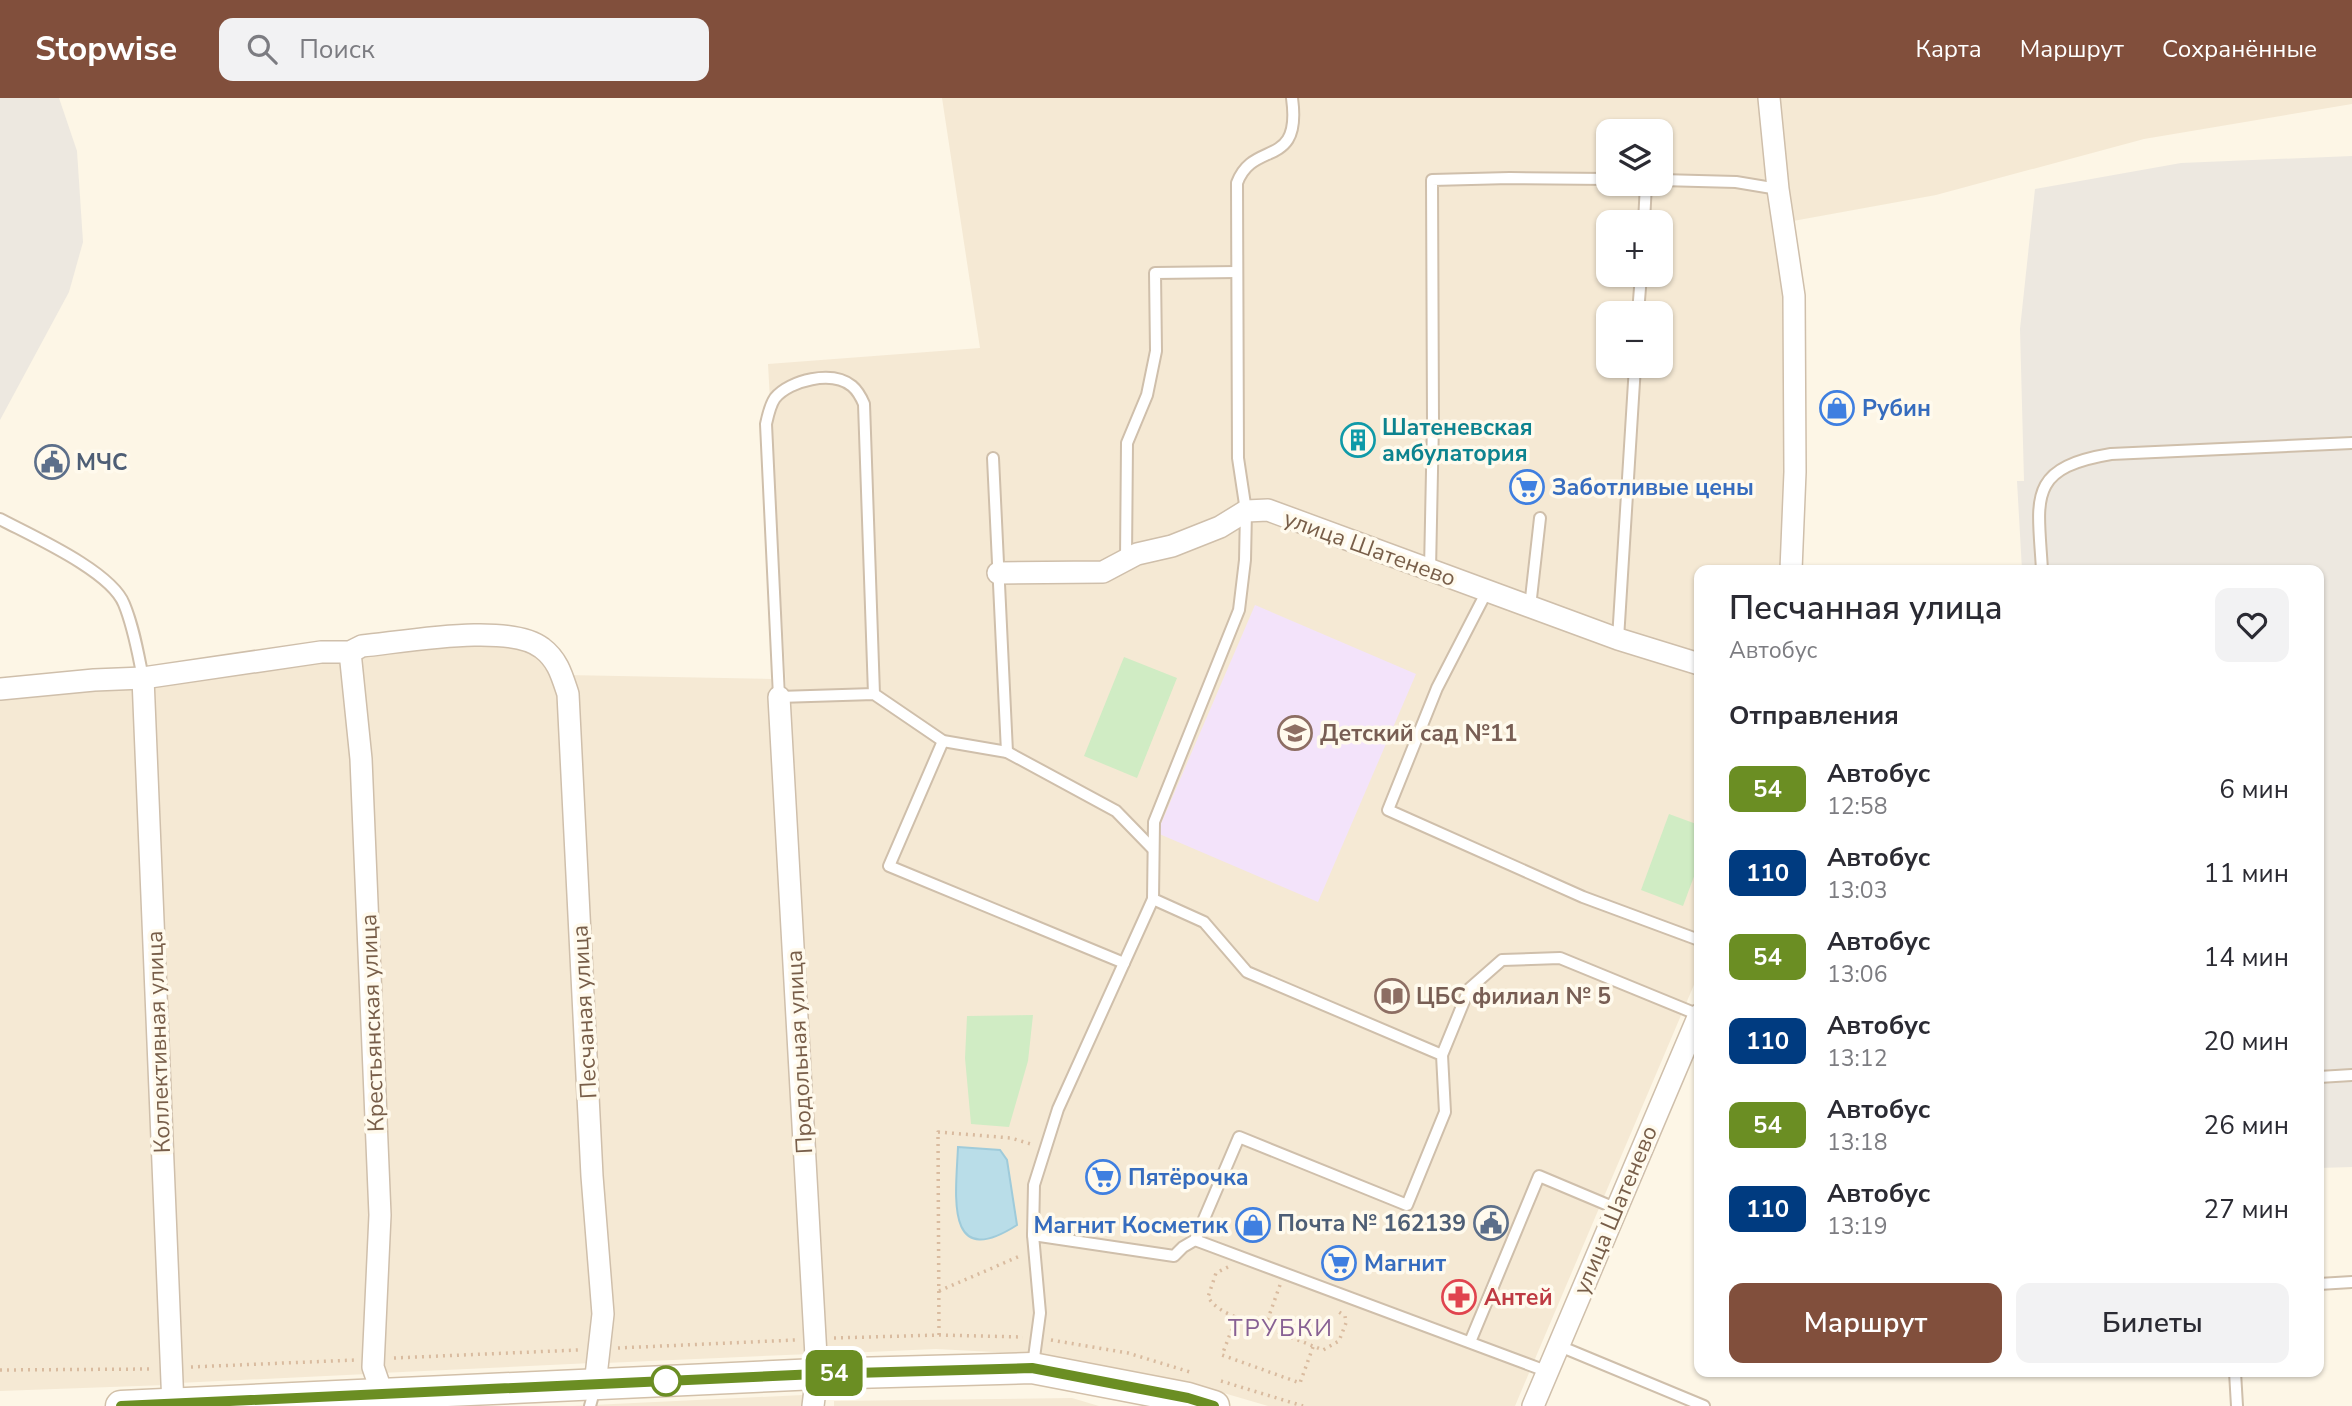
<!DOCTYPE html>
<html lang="ru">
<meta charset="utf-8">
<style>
body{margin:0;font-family:"Nunito Sans",sans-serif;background:#f2f2f3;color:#2b2b33;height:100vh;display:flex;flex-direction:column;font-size:26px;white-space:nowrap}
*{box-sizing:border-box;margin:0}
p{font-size:23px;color:#7c7c81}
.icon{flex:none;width:38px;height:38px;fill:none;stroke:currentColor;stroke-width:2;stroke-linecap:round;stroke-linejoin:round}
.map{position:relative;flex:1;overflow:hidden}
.sheet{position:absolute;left:1694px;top:467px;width:630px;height:812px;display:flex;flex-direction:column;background:#fff;border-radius:14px;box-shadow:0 2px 5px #0004}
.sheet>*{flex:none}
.badge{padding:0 14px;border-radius:10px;font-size:24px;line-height:46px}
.tools{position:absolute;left:1596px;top:21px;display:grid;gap:14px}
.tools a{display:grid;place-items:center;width:77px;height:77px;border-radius:14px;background:#fff;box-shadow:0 2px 5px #0004;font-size:35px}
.map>.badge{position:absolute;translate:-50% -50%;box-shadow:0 0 0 4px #fff}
h2{padding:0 35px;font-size:26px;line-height:63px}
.round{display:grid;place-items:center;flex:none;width:74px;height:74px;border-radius:14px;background:#f2f2f3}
.summary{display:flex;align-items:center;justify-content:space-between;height:119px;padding:0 35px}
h1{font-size:33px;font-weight:600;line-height:52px}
.primary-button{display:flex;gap:14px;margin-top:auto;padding:14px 35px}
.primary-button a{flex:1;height:80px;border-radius:14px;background:#814f3c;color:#fff;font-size:28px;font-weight:600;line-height:80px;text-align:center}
.primary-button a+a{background:#f2f2f3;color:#2b2b33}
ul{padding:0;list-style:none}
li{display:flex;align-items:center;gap:21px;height:84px;padding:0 35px}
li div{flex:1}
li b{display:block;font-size:26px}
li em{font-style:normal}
li .badge{min-width:77px;font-weight:700;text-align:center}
header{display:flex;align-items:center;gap:42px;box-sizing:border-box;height:98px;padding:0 35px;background:#814f3c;color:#fff}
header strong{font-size:33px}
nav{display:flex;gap:38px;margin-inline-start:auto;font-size:24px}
.search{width:490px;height:63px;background:#f2f2f3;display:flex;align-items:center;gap:18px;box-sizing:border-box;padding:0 24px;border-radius:14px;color:#7c7c81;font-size:26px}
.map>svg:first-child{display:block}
.residential{fill:#f5e9d4;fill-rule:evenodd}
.industrial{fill:#ede8e0}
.education{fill:#f3e3fa}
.green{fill:#d0ecc4}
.water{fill:#b9dde8;stroke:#9fcbda;stroke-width:2}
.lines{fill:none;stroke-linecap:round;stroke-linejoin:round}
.service-casing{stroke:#cfbfab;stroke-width:14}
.minor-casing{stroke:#cfbfab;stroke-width:24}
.secondary-casing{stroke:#d2c0a9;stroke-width:33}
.path{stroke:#d9bb9f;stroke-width:3.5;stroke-dasharray:2 5;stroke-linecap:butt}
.service{stroke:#fff;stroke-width:10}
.minor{stroke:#fff;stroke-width:21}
.secondary{stroke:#fff;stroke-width:30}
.line-casing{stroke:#fff;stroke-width:16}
.line{stroke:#6b8e23;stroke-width:10}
.stop-dot{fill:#fff;stroke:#6b8e23;stroke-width:3.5}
.labels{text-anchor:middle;stroke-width:7;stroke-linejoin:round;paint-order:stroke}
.shop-label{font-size:23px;font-weight:bold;fill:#366cbe;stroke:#fffaed;text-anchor:start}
.culture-label{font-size:23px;font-weight:bold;fill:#0d838f;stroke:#fffaed;text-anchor:start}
.service-label{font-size:23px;font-weight:bold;fill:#4e5e75;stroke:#fffaed;text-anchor:start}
.street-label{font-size:23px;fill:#785e49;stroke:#fffaed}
.education-label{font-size:23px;font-weight:bold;fill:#785e54;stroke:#fffaed;text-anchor:start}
.health-label{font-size:23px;font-weight:bold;fill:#be3a42;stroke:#fffaed;text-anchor:start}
.neighbourhood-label{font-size:24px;letter-spacing:2px;fill:#886194;stroke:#fffaed}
</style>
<header>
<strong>Stopwise</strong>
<div class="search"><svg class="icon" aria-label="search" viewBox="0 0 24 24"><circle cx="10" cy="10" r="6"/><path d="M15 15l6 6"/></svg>Поиск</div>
<nav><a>Карта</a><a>Маршрут</a><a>Сохранённые</a></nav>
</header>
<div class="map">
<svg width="2352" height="1308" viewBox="0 0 2352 1308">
<rect width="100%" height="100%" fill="#fdf6e6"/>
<!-- residential -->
<g class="residential">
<path d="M942,0H1761L1787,198V372L1782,472H1699V875L1515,1308H1268L1193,1286L1035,1256L936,1251L823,1256L768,266L980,250ZM1608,33H1661V86H1608ZM1608,124H1661V177H1608ZM1608,215H1661V268H1608Z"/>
<polygon points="1776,0 2352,0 2352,6 2144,41 1936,97 1793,123"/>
<polygon points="478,541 540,553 564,596 598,1217 592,1265 381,1275 354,557"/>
<polygon points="346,558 375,1117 367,1276 178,1285 149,585"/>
<polygon points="566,577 771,581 810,1256 605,1265"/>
<polygon points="138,586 166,1287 0,1293 0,597"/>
<polygon points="803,1297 802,1308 572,1308"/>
<polygon points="1072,1300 1099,1308 834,1308 834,1303"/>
</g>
<!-- industrial -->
<g class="industrial">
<polygon points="0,0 59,0 77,53 83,144 69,194 0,322"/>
<polygon points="2352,58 2352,1069 2319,1070 2319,472 2022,472 2017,383 2024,383 2020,231 2035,91 2181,65"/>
</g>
<!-- education -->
<polygon class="education" points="1255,507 1416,576 1318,804 1157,735"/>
<!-- green -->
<g class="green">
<polygon points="1124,559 1177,580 1137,680 1084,658"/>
<polygon points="1669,716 1699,727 1699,765 1683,808 1641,792"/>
<polygon points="1033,917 1028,963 1009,1029 971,1026 965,960 967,918"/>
</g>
<!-- water -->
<path class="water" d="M958,1049L1000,1052L1007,1062L1017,1127C944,1174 956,1096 958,1049Z"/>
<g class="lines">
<!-- service casing -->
<g class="service-casing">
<g id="service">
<polyline points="1661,82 1736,84 1778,91"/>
<polyline points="1644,124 1646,86"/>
<polyline points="1638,215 1641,177"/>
<polyline points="993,360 1007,654"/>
<path d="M0,421C32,438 111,473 124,506C134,530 138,556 143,580"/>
<polyline points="1126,461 1127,345 1147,297 1156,253 1155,175 1237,174"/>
<polyline points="1430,472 1433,324 1432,82 1510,80 1608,81"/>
<path d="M2042,472C2038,401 2026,370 2111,356L2352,345"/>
<polyline points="1487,493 1437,590 1388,712 1583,799 1699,842"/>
<polyline points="1530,509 1540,420"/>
<polyline points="1618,541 1635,268"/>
<path d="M874,596L864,306C861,299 858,293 852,288C832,272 790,282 775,300C770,307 768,317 766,326L779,599L874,596L943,643L1007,654L1116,713L1152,750"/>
<polyline points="943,643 889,768 1124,865"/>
<polyline points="1153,801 1204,824 1247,874 1442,957 1445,1014 1407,1107 1239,1039 1195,1142"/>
<polyline points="1442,957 1469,891 1502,862 1560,860 1699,917"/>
<polyline points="2319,979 2352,977"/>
<path d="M1033,1137L1034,1087L1058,1011L1153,801L1154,724L1239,512L1245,462L1246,413L1238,360L1237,85C1253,41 1302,72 1292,0"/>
<polyline points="2319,1186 2352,1184"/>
<polyline points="1470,1244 1539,1078 1615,1110"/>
<polyline points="1557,1247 1704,1308"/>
<polyline points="1033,1267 1040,1215 1033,1137 1174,1158 1183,1149 1195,1142 1546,1273"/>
<polyline points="2235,1274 2237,1308"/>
<polyline points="590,1308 595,1290"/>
</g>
</g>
<!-- minor casing -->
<g class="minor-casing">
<g id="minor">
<polyline points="1769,0 1778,91 1794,198 1795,374 1791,472"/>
<polyline points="998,475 1103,474 1137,456 1172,448 1220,429 1246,413 1268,412 1618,541 1699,566"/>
<polyline points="350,554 361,661 380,1117 373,1269 382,1295"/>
<polyline points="143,580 173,1308"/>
<path d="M0,591L94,582L143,580L321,554H350L362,548C404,544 509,524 542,550C558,562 562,578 568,596L592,1078L603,1216L595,1287"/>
<polyline points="779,599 817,1276 813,1308"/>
<polyline points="1533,1308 1699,917"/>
</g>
</g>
<!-- secondary casing -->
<g class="secondary-casing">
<polyline id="secondary" points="121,1308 817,1276 1032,1270 1188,1300 1214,1308"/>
</g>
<!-- path -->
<g class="path">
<path d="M1228,1169L1216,1175L1208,1199C1219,1217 1246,1222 1265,1229L1280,1187"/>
<polyline points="939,1193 1020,1158"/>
<polyline points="1237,1218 1222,1257 1300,1285 1313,1249"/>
<polyline points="1265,1229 1323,1252 1339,1243 1346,1225 1345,1218 1336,1212"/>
<polyline points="939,1237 938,1034 1011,1040 1034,1047"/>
<polyline points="834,1240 939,1237 1023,1239"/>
<polyline points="1051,1242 1128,1255 1190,1274"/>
<polyline points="618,1250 795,1242"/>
<polyline points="394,1260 578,1252"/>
<polyline points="191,1269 355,1262"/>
<polyline points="0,1272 152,1271"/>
<polyline points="1221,1283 1303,1308"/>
</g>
<!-- service -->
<use href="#service" class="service"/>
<!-- minor -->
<use href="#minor" class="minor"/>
<!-- secondary -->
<use href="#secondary" class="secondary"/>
</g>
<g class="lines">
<!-- line casing -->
<g class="line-casing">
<polyline id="line" points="121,1308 817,1276 1032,1270 1188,1300 1214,1308"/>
</g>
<!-- line -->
<use href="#line" class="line"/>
</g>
<!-- icons -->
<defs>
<g id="shop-ring" transform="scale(1.75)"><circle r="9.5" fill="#fffaed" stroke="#3f7fe0" stroke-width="1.5"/><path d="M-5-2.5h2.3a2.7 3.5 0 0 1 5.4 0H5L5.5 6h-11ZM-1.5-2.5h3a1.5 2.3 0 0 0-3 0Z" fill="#3f7fe0"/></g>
<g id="building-ring" transform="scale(1.75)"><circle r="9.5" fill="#fffaed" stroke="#0f9aa8" stroke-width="1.5"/><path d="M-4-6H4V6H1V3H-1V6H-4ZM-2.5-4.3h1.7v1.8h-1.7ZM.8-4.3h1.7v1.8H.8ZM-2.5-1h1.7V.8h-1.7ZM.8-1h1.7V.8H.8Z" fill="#0f9aa8"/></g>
<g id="civic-ring" transform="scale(1.75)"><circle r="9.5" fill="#fffaed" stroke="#5c6f8a" stroke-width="1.5"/><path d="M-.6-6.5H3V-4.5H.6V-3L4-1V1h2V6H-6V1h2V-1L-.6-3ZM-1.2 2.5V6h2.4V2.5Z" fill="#5c6f8a"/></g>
<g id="supermarket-ring" transform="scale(1.75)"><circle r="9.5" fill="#fffaed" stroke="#3f7fe0" stroke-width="1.5"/><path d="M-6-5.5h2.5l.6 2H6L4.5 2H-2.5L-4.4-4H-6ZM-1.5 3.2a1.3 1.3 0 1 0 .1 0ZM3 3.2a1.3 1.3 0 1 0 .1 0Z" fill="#3f7fe0"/></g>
<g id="school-ring" transform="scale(1.75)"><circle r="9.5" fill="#fffaed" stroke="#8d6e63" stroke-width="1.5"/><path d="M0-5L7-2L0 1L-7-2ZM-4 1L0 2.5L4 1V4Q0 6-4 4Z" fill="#8d6e63"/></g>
<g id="library-ring" transform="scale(1.75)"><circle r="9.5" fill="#fffaed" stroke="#8d6e63" stroke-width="1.5"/><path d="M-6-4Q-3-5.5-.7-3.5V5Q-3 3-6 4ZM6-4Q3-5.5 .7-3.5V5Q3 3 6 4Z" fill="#8d6e63"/></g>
<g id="pharmacy-ring" transform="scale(1.75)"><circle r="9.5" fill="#fffaed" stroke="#e0444e" stroke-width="1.5"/><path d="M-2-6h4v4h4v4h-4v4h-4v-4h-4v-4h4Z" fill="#e0444e"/></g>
</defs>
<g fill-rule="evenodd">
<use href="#shop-ring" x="1837" y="310"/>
<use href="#building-ring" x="1358" y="342"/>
<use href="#civic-ring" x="52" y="364"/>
<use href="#supermarket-ring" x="1527" y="389"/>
<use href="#school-ring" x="1295" y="635"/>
<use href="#library-ring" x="1392" y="898"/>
<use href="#supermarket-ring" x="1103" y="1079"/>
<use href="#civic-ring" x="1491" y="1125"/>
<use href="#shop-ring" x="1253" y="1127"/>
<use href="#supermarket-ring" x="1339" y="1165"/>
<use href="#pharmacy-ring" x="1459" y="1199"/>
</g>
<!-- markers -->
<circle class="stop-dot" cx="666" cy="1283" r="14"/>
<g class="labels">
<!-- shop labels -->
<g class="shop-label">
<text x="1862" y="318">Рубин</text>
<text x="1552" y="397">Заботливые цены</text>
<text x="1128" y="1087">Пятёрочка</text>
<text x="1228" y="1135" text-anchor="end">Магнит Косметик</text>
<text x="1364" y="1173">Магнит</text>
</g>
<!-- culture labels -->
<g class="culture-label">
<text x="1382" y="337">Шатеневская<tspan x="1382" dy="26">амбулатория</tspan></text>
</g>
<!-- service labels -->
<g class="service-label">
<text x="76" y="372">МЧС</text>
<text x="1466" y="1133" text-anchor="end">Почта № 162139</text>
</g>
<!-- street labels -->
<g class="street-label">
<text transform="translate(1370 450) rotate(20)" y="8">улица Шатенево</text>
<text transform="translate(584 914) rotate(-93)" y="8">Песчаная улица</text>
<text transform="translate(372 925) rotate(-92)" y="8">Крестьянская улица</text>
<text transform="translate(158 944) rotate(-92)" y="8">Коллективная улица</text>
<text transform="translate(799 954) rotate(-93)" y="8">Продольная улица</text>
<text transform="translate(1615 1112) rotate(-67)" y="8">улица Шатенево</text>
</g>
<!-- education labels -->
<g class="education-label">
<text x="1320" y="643">Детский сад №11</text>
<text x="1416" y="906">ЦБС филиал № 5</text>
</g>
<!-- health labels -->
<g class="health-label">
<text x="1484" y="1207">Антей</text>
</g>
<!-- neighbourhood labels -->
<g class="neighbourhood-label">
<text x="1281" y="1238">ТРУБКИ</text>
</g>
</g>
</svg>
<div class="tools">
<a><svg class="icon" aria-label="layers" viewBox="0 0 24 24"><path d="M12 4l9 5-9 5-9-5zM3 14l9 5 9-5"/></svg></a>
<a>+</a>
<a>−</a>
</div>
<b class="badge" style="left:834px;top:1275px;background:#6b8e23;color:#fff">54</b>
<section class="sheet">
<div class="summary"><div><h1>Песчанная улица</h1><p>Автобус</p></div><a class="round"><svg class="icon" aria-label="heart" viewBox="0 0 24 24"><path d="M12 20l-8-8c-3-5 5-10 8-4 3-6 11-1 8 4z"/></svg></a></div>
<h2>Отправления</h2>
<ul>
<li><span class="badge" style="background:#6b8e23;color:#fff">54</span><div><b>Автобус</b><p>12:58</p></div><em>6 мин</em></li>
<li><span class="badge" style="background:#003b80;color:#fff">110</span><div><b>Автобус</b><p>13:03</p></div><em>11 мин</em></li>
<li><span class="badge" style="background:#6b8e23;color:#fff">54</span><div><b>Автобус</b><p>13:06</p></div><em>14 мин</em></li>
<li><span class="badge" style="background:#003b80;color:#fff">110</span><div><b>Автобус</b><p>13:12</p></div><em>20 мин</em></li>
<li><span class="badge" style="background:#6b8e23;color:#fff">54</span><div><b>Автобус</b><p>13:18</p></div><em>26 мин</em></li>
<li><span class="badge" style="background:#003b80;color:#fff">110</span><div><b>Автобус</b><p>13:19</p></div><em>27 мин</em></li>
</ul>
<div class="primary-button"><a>Маршрут</a><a>Билеты</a></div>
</section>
</div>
